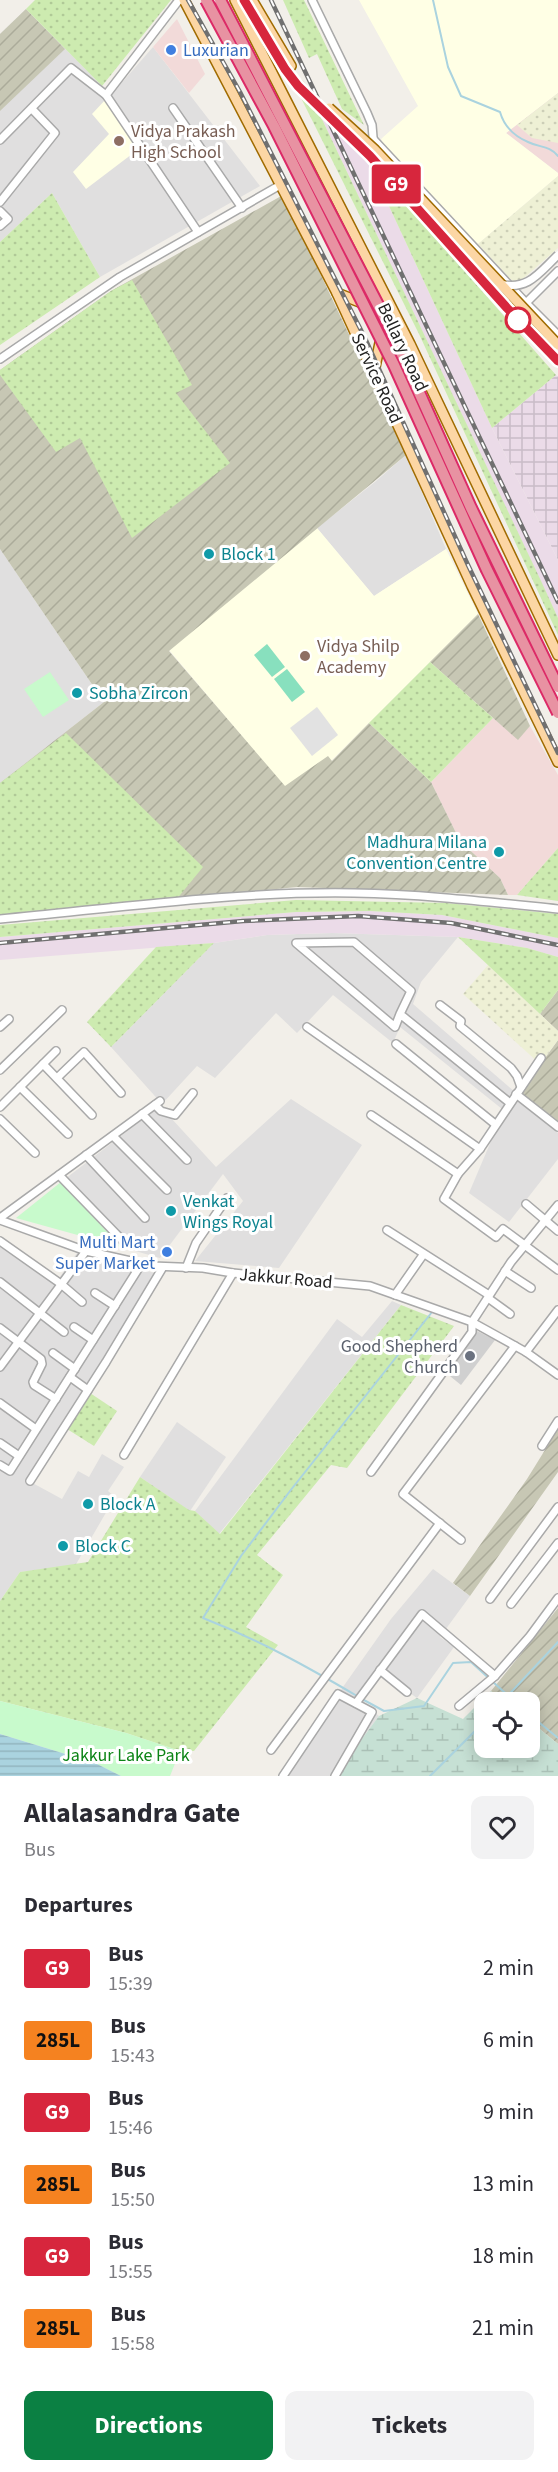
<!DOCTYPE html>
<style>
body{margin:0;font-family:"Source Sans 3",sans-serif;background:#f2f2f3;color:#2b2b33;height:100vh;display:flex;flex-direction:column;font-size:22px;white-space:nowrap}
*{box-sizing:border-box;margin:0}
p{font-size:20px;color:#7c7c81}
.icon{flex:none;width:33px;height:33px;fill:none;stroke:currentColor;stroke-width:2;stroke-linecap:round;stroke-linejoin:round}
.map{position:relative;height:1776px;overflow:hidden}
.sheet{display:flex;flex-direction:column;background:#fff;flex:1}
.sheet>*{flex:none}
.badge{padding:0 12px;border-radius:4px;font-size:21px;line-height:39px}
.controls{position:absolute;left:474px;top:1692px;display:grid;gap:12px}
.controls a{display:grid;place-items:center;width:66px;height:66px;border-radius:12px;background:#fff;box-shadow:0 3px 15px #0003;font-size:30px}
.map>.badge{position:absolute;translate:-50% -50%;box-shadow:0 0 0 3px #fff}
h2{padding:0 24px;font-size:22px;line-height:54px}
.round{display:grid;place-items:center;flex:none;width:63px;height:63px;border-radius:12px;background:#f2f2f3}
.headline{display:flex;align-items:center;justify-content:space-between;height:102px;padding:0 24px}
h1{font-size:28px;font-weight:700;line-height:45px}
.action{display:flex;gap:12px;margin-top:auto;padding:12px 24px}
.action a{flex:1;height:69px;border-radius:12px;background:#0b8043;color:#fff;font-size:24px;font-weight:700;line-height:69px;text-align:center}
.action a+a{background:#f2f2f3;color:#2b2b33}
ul{padding:0;list-style:none}
li{display:flex;align-items:center;gap:18px;height:72px;padding:0 24px}
li div{flex:1}
li b{display:block;font-size:22px}
li em{font-style:normal}
li .badge{min-width:66px;font-weight:700;text-align:center}
.map>svg:first-child{display:block}
.residential{fill:#e0dfdf}
.commercial{fill:#f2dad9}
.industrial{fill:url(#industrial-grid)}
.education{fill:#ffffe5}
.religious{fill:#d0d0d0}
.railway{fill:#ebdbe8}
.construction{fill:url(#construction-furrows)}
.farmland{fill:url(#farmland-dots)}
.grass{fill:url(#grass-dots)}
.wetland{fill:url(#wetland-marsh)}
.park{fill:#c8facc}
.pitch{fill:#88e0be}
.parking{fill:#e2e2e2}
.water{fill:url(#water-rules)}
.lines{fill:none;stroke-linecap:round;stroke-linejoin:round}
.stream{stroke:#aad3df;stroke-width:2}
.minor-casing{stroke:#a9a9a9;stroke-width:10}
.major-casing{stroke:#a06b00;stroke-width:12}
.minor{stroke:#fff;stroke-width:7}
.major{stroke:#fcd6a4;stroke-width:9}
.rail-casing{stroke:#707070;stroke-width:4.5}
.rail{stroke:#fff;stroke-width:2;stroke-dasharray:7;stroke-linecap:butt}
.minor-bridge-casing{stroke:#a9a9a9;stroke-width:10;stroke-linecap:butt}
.major-bridge-casing{stroke:#a06b00;stroke-width:12;stroke-linecap:butt}
.highway-bridge-casing{stroke:#dc2a67;stroke-width:14;stroke-linecap:butt}
.minor-bridge{stroke:#fff;stroke-width:7}
.major-bridge{stroke:#fcd6a4;stroke-width:9}
.highway-bridge{stroke:#e892a2;stroke-width:10}
.line-casing{stroke:#fff;stroke-width:14}
.line{stroke:#d7263d;stroke-width:9}
.shop-dot{fill:#3f7fe0;stroke:#fff;stroke-width:2}
.education-dot{fill:#8d6e63;stroke:#fff;stroke-width:2}
.stop-dot{fill:#fff;stroke:#d7263d;stroke-width:3}
.culture-dot{fill:#0f9aa8;stroke:#fff;stroke-width:2}
.worship-dot{fill:#6b7280;stroke:#fff;stroke-width:2}
.labels{text-anchor:middle;stroke-width:6;stroke-linejoin:round;paint-order:stroke}
.shop-label{font-size:18px;fill:#366cbe;stroke:#fff;text-anchor:start}
.education-label{font-size:18px;fill:#785e54;stroke:#fff;text-anchor:start}
.street-label{font-size:18px;fill:#222;stroke:#fff}
.culture-label{font-size:18px;fill:#0d838f;stroke:#fff;text-anchor:start}
.worship-label{font-size:18px;fill:#5b616d;stroke:#fff;text-anchor:end}
.park-label{font-size:18px;fill:#0c8416;stroke:#fff}
</style>
<div class="map">
<svg width="558" height="1776" viewBox="0 0 558 1776">
<defs>
<pattern id="industrial-grid" width="8" height="8" patternUnits="userSpaceOnUse" patternTransform="scale(1.5)"><rect width="8" height="8" fill="#ebdbe8"/><path d="M0 4h8M4 0v8" fill="none" stroke="#c9bcc7"/></pattern>
<pattern id="construction-furrows" width="10" height="10" patternUnits="userSpaceOnUse" patternTransform="scale(1.5)"><rect width="10" height="10" fill="#c7c7b4"/><path d="M-1 1l2-2M0 10L10 0M9 11l2-2" fill="none" stroke="#abab9a"/></pattern>
<pattern id="farmland-dots" width="8" height="8" patternUnits="userSpaceOnUse" patternTransform="scale(1.5)"><rect width="8" height="8" fill="#eef0d5"/><path d="M2 2h.1M6 6h.1" fill="none" stroke="#ccceb7" stroke-width="1.8" stroke-linecap="round"/></pattern>
<pattern id="grass-dots" width="8" height="8" patternUnits="userSpaceOnUse" patternTransform="scale(1.5)"><rect width="8" height="8" fill="#cdebb0"/><path d="M2 2h.1M6 6h.1" fill="none" stroke="#b0c997" stroke-width="1.8" stroke-linecap="round"/></pattern>
<pattern id="wetland-marsh" width="20" height="14" patternUnits="userSpaceOnUse" patternTransform="scale(1.5)"><rect width="20" height="14" fill="#c6e0d4"/><path d="M1 5h8M5 5V1M11 12h8M15 12V8" fill="none" stroke="#aac0b6"/></pattern>
<pattern id="water-rules" width="6" height="5" patternUnits="userSpaceOnUse" patternTransform="scale(1.5)"><rect width="6" height="5" fill="#aad3df"/><path d="M0 2.5h6" fill="none" stroke="#92b5bf"/></pattern>
</defs>
<rect width="100%" height="100%" fill="#f2efe9"/>
<!-- residential -->
<g class="residential">
<polygon points="26,9 111,95 153,47 260,186 100,277 52,193 0,242 0,34"/>
<polygon points="406,455 446,549 374,596 317,528 375,482"/>
<polygon points="0,549 104,702 0,783"/>
<polygon points="332,933 458,937 421,982 413,1004 515,1092 502,1109 400,1027 393,1043 333,995 297,1033 276,1013 215,1078 197,1066 162,1104 111,1047 214,943 267,935"/>
<polygon points="291,1099 362,1145 279,1268 195,1261 243,1201 223,1174 160,1258 121,1247 61,1182 160,1106 216,1167"/>
<polygon points="517,1099 558,1133 558,1159 509,1222 469,1193 497,1127"/>
<polygon points="0,1237 59,1278 77,1253 155,1273 119,1337 27,1480 62,1499 78,1471 89,1477 102,1454 124,1467 108,1491 115,1497 75,1566 20,1572 0,1601"/>
<polygon points="392,1301 401,1305 219,1534 195,1511 337,1319 362,1337"/>
<polygon points="177,1422 226,1457 190,1511 140,1477"/>
<polygon points="433,1569 470,1596 440,1637 454,1647 417,1698 381,1673 360,1701 379,1716 334,1776 280,1776 391,1619"/>
</g>
<!-- commercial -->
<g class="commercial">
<polygon points="177,19 205,74 189,93 153,47"/>
<polygon points="558,93 558,173 506,133"/>
<polygon points="493,718 518,739 530,726 558,775 558,848 517,895 508,895 500,878 460,841 431,782"/>
</g>
<!-- industrial -->
<polygon class="industrial" points="556,375 558,377 558,560 492,428"/>
<!-- education -->
<g class="education">
<polygon points="359,0 558,0 558,93 506,133 558,173 558,176 478,244 384,145 381,139 418,106"/>
<polygon points="106,99 140,148 86,189 73,172 109,134 92,114"/>
<polygon points="317,528 374,596 446,549 478,614 331,761 327,757 285,787 169,650"/>
</g>
<!-- religious -->
<polygon class="religious" points="477,1331 495,1340 461,1385 445,1372"/>
<!-- railway -->
<g class="railway">
<polygon points="320,115 369,163 492,428 558,560 558,618"/>
<polygon points="370,911 442,915 558,938 558,957 527,948 458,937 332,933 267,935 214,943 0,960 0,937 296,912"/>
</g>
<!-- construction -->
<g class="construction">
<polygon points="26,9 65,49 0,111 0,34"/>
<polygon points="283,195 406,455 169,651 285,786 328,756 332,761 369,723 431,782 460,841 500,878 508,895 297,887 0,916 0,783 104,702 0,549 0,370 111,291"/>
<polygon points="478,614 530,726 518,740 430,662"/>
<polygon points="558,990 558,1031 540,1014"/>
<polygon points="558,1040 558,1125 519,1094"/>
<polygon points="558,1429 558,1472 470,1596 453,1583 527,1479"/>
<polygon points="558,1608 558,1744 530,1721 530,1702 506,1702 491,1691"/>
</g>
<!-- farmland -->
<g class="farmland">
<polygon points="558,93 558,143 532,138 517,125"/>
<polygon points="558,176 558,248 516,285 478,244"/>
<polygon points="488,965 558,1031 558,1040 540,1064 463,994"/>
</g>
<!-- grass -->
<g class="grass">
<polygon points="35,0 171,0 102,86 26,9"/>
<polygon points="283,0 304,0 364,125 342,109 317,54 309,58"/>
<polygon points="296,88 320,115 542,583 558,618 558,635 419,334"/>
<polygon points="369,163 556,375 492,428"/>
<polygon points="52,193 100,277 0,345 0,242"/>
<polygon points="132,280 192,385 176,393 230,463 132,538 80,438 56,452 0,375 0,370 111,291"/>
<polygon points="430,662 493,718 431,782 369,723"/>
<polygon points="66,733 203,867 176,900 0,916 0,783"/>
<polygon points="558,848 558,901 517,895"/>
<polygon points="296,900 446,903 558,914 558,938 442,915 370,911 296,912 0,937 0,925"/>
<polygon points="458,937 527,948 558,957 558,990 540,1014"/>
<polygon points="214,943 111,1047 87,1022 156,947"/>
<polygon points="401,1305 454,1326 347,1468 331,1465 257,1555 283,1575 246,1627 278,1645 194,1751 180,1751 126,1733 0,1701 0,1601 20,1572 88,1562 140,1477 189,1510 195,1511 220,1534"/>
<polygon points="90,1393 117,1411 94,1446 67,1429"/>
</g>
<!-- wetland -->
<polygon class="wetland" points="491,1691 506,1702 484,1702 484,1748 530,1748 530,1721 558,1744 558,1776 334,1776 379,1716 417,1698 463,1719"/>
<!-- park -->
<g class="park">
<polygon points="50,672 69,700 43,717 24,689"/>
<polygon points="61,1182 121,1247 16,1218"/>
<polygon points="0,1701 126,1733 180,1751 170,1776 121,1776 95,1763 0,1734"/>
</g>
<!-- pitch -->
<g class="pitch">
<polygon points="267,644 285,667 272,677 254,655"/>
<polygon points="287,669 305,692 292,702 274,679"/>
</g>
<!-- parking -->
<polygon class="parking" points="317,707 338,735 312,756 290,728"/>
<!-- water -->
<polygon class="water" points="0,1734 95,1763 121,1776 0,1776"/>
<g class="lines">
<!-- stream -->
<g class="stream">
<path d="M433,0L448,67L461,96L500,112C504,126 514,136 528,142C540,148 549,145 558,156"/>
<path d="M357,1696C306,1666 259,1640 203,1618L241,1556L290,1491L432,1312"/>
<polyline points="362,1699 384,1711 424,1706 453,1663 471,1662 515,1702"/>
<polyline points="502,1702 558,1642"/>
<polyline points="530,1715 558,1738"/>
<polyline points="430,1776 484,1722"/>
</g>
<!-- minor casing -->
<g class="minor-casing">
<g id="minor">
<polyline points="312,0 367,113 372,125 374,149"/>
<polyline points="106,95 179,0"/>
<polyline points="173,108 242,208"/>
<polyline points="373,139 526,303 511,317"/>
<polyline points="0,140 71,68 106,95 198,232"/>
<polyline points="0,202 55,133 32,109"/>
<polyline points="0,211 8,219 0,226"/>
<polyline points="558,271 526,303 558,335"/>
<polyline points="0,359 120,277 282,184"/>
<path d="M0,919C117,908 236,891 354,893C422,894 490,902 558,909"/>
<polyline points="440,1005 461,1021 460,1026 511,1068 517,1076 521,1087"/>
<polyline points="400,1014 411,991 354,942 296,943 395,1027 400,1014 510,1103"/>
<polyline points="0,1027 9,1019"/>
<polyline points="307,1027 480,1149"/>
<polyline points="396,1044 495,1124"/>
<polyline points="541,1058 480,1149 458,1174 444,1199 496,1237 503,1229 558,1270"/>
<polyline points="43,1064 92,1115"/>
<polyline points="0,1070 62,1010"/>
<polyline points="57,1078 84,1052 121,1093"/>
<polyline points="20,1087 68,1134"/>
<polyline points="516,1094 558,1127"/>
<polyline points="155,1105 161,1111 175,1115 193,1093"/>
<polyline points="0,1107 56,1051"/>
<polyline points="142,1114 187,1160"/>
<polyline points="371,1115 458,1174"/>
<polyline points="0,1119 35,1153"/>
<polyline points="113,1136 167,1190"/>
<polyline points="86,1155 145,1218"/>
<polyline points="59,1175 123,1241"/>
<polyline points="526,1204 558,1231"/>
<polyline points="0,1218 160,1101"/>
<polyline points="0,1220 86,1251 153,1266 203,1268 233,1273 370,1286 472,1322 526,1352 558,1375"/>
<polyline points="387,1230 489,1295"/>
<polyline points="0,1241 61,1284 82,1302"/>
<polyline points="186,1268 196,1243 227,1198"/>
<polyline points="505,1271 531,1288"/>
<polyline points="0,1282 64,1332"/>
<polyline points="95,1293 115,1306"/>
<polyline points="395,1295 423,1255"/>
<polyline points="488,1298 510,1314"/>
<polyline points="74,1327 93,1340"/>
<polyline points="0,1328 41,1359 42,1364 33,1382 34,1385 56,1399"/>
<polyline points="526,1352 558,1310"/>
<polyline points="53,1353 75,1369"/>
<polyline points="0,1367 86,1251"/>
<polyline points="70,1377 88,1390"/>
<polyline points="0,1403 36,1429"/>
<polyline points="0,1443 19,1456"/>
<polyline points="542,1446 558,1421"/>
<polyline points="124,1455 233,1273"/>
<polyline points="0,1465 10,1471 142,1263"/>
<polyline points="371,1472 472,1332 472,1322 511,1262 558,1205"/>
<polyline points="30,1481 106,1362 163,1267"/>
<polyline points="461,1540 403,1494 515,1346"/>
<polyline points="490,1599 558,1507"/>
<polyline points="511,1604 558,1543"/>
<polyline points="380,1670 407,1692"/>
<polyline points="356,1703 422,1614 495,1676"/>
<polyline points="459,1706 495,1676 530,1636 558,1598"/>
<polyline points="271,1750 440,1523"/>
<polyline points="283,1776 338,1694 372,1712 335,1776"/>
</g>
</g>
<!-- major casing -->
<g class="major-casing">
<g id="major">
<polyline points="184,0 337,293 472,586 558,762"/>
<polyline points="235,0 410,344 558,655"/>
<polyline points="244,0 285,69"/>
<polyline points="252,0 291,66"/>
<polyline points="337,293 362,303 369,301 375,291"/>
<polyline points="374,372 382,333 388,328 395,328"/>
</g>
</g>
<!-- minor -->
<use href="#minor" class="minor"/>
<!-- major -->
<use href="#major" class="major"/>
<!-- rail casing -->
<g class="rail-casing">
<g id="rail">
<polyline points="188,0 240,92 364,336 468,565 558,753"/>
<polyline points="271,0 558,602"/>
<polyline points="0,943 243,921 358,916 451,923 558,945"/>
</g>
</g>
<!-- rail -->
<use href="#rail" class="rail"/>
<!-- minor-bridge casing -->
<g class="minor-bridge-casing">
<path id="minor-bridge" d="M500,284C528,291 539,273 558,255"/>
</g>
<!-- major-bridge casing -->
<g class="major-bridge-casing">
<g id="major-bridge">
<path d="M285,69C310,102 343,127 372,158C435,225 494,295 558,361"/>
<polyline points="329,108 375,150 558,345"/>
</g>
</g>
<!-- highway-bridge casing -->
<g class="highway-bridge-casing">
<g id="highway-bridge">
<polyline points="206,0 274,126 394,365 487,570 558,713"/>
<polyline points="220,0 391,330 471,508 558,687"/>
</g>
</g>
<!-- minor-bridge -->
<use href="#minor-bridge" class="minor-bridge"/>
<!-- major-bridge -->
<use href="#major-bridge" class="major-bridge"/>
<!-- highway-bridge -->
<use href="#highway-bridge" class="highway-bridge"/>
</g>
<g class="lines">
<!-- line casing -->
<g class="line-casing">
<polyline id="line" points="244,0 285,69 298,86 370,156 507,308 558,361"/>
</g>
<!-- line -->
<use href="#line" class="line"/>
</g>
<!-- markers -->
<g class="shop-dot">
<circle cx="171" cy="50" r="6"/>
<circle cx="167" cy="1252" r="6"/>
</g>
<g class="education-dot">
<circle cx="119" cy="141" r="6"/>
<circle cx="305" cy="656" r="6"/>
</g>
<circle class="stop-dot" cx="518" cy="320" r="12"/>
<g class="culture-dot">
<circle cx="209" cy="554" r="6"/>
<circle cx="77" cy="693" r="6"/>
<circle cx="499" cy="852" r="6"/>
<circle cx="171" cy="1211" r="6"/>
<circle cx="88" cy="1504" r="6"/>
<circle cx="63" cy="1546" r="6"/>
</g>
<circle class="worship-dot" cx="470" cy="1356" r="6"/>
<g class="labels">
<!-- shop labels -->
<g class="shop-label">
<text x="183" y="56">Luxurian</text>
<text x="155" y="1248" text-anchor="end">Multi Mart<tspan x="155" dy="21">Super Market</tspan></text>
</g>
<!-- education labels -->
<g class="education-label">
<text x="131" y="137">Vidya Prakash<tspan x="131" dy="21">High School</tspan></text>
<text x="317" y="652">Vidya Shilp<tspan x="317" dy="21">Academy</tspan></text>
</g>
<!-- street labels -->
<g class="street-label">
<text transform="translate(403 347) rotate(65)" y="6">Bellary Road</text>
<text transform="translate(377 378) rotate(65)" y="6">Service Road</text>
<text transform="translate(286 1278) rotate(5)" y="6">Jakkur Road</text>
</g>
<!-- culture labels -->
<g class="culture-label">
<text x="221" y="560">Block 1</text>
<text x="89" y="699">Sobha Zircon</text>
<text x="487" y="848" text-anchor="end">Madhura Milana<tspan x="487" dy="21">Convention Centre</tspan></text>
<text x="183" y="1207">Venkat<tspan x="183" dy="21">Wings Royal</tspan></text>
<text x="100" y="1510">Block A</text>
<text x="75" y="1552">Block C</text>
</g>
<!-- worship labels -->
<g class="worship-label">
<text x="458" y="1352">Good Shepherd<tspan x="458" dy="21">Church</tspan></text>
</g>
<!-- park labels -->
<g class="park-label">
<text x="126" y="1761">Jakkur Lake Park</text>
</g>
</g>
</svg>
<div class="controls">
<a><svg class="icon" aria-label="locate" viewBox="0 0 24 24"><circle cx="12" cy="12" r="6"/><path d="M12 2v4M12 18v4M2 12h4M18 12h4"/></svg></a>
</div>
<b class="badge" style="left:396px;top:184px;background:#d7263d;color:#fff">G9</b>
</div>
<section class="sheet">
<div class="headline"><div><h1>Allalasandra Gate</h1><p>Bus</p></div><a class="round"><svg class="icon" aria-label="heart" viewBox="0 0 24 24"><path d="M12 20l-8-8c-3-5 5-10 8-4 3-6 11-1 8 4z"/></svg></a></div>
<h2>Departures</h2>
<ul>
<li><span class="badge" style="background:#d7263d;color:#fff">G9</span><div><b>Bus</b><p>15:39</p></div><em>2 min</em></li>
<li><span class="badge" style="background:#f58220;color:#111">285L</span><div><b>Bus</b><p>15:43</p></div><em>6 min</em></li>
<li><span class="badge" style="background:#d7263d;color:#fff">G9</span><div><b>Bus</b><p>15:46</p></div><em>9 min</em></li>
<li><span class="badge" style="background:#f58220;color:#111">285L</span><div><b>Bus</b><p>15:50</p></div><em>13 min</em></li>
<li><span class="badge" style="background:#d7263d;color:#fff">G9</span><div><b>Bus</b><p>15:55</p></div><em>18 min</em></li>
<li><span class="badge" style="background:#f58220;color:#111">285L</span><div><b>Bus</b><p>15:58</p></div><em>21 min</em></li>
</ul>
<div class="action"><a>Directions</a><a>Tickets</a></div>
</section>
